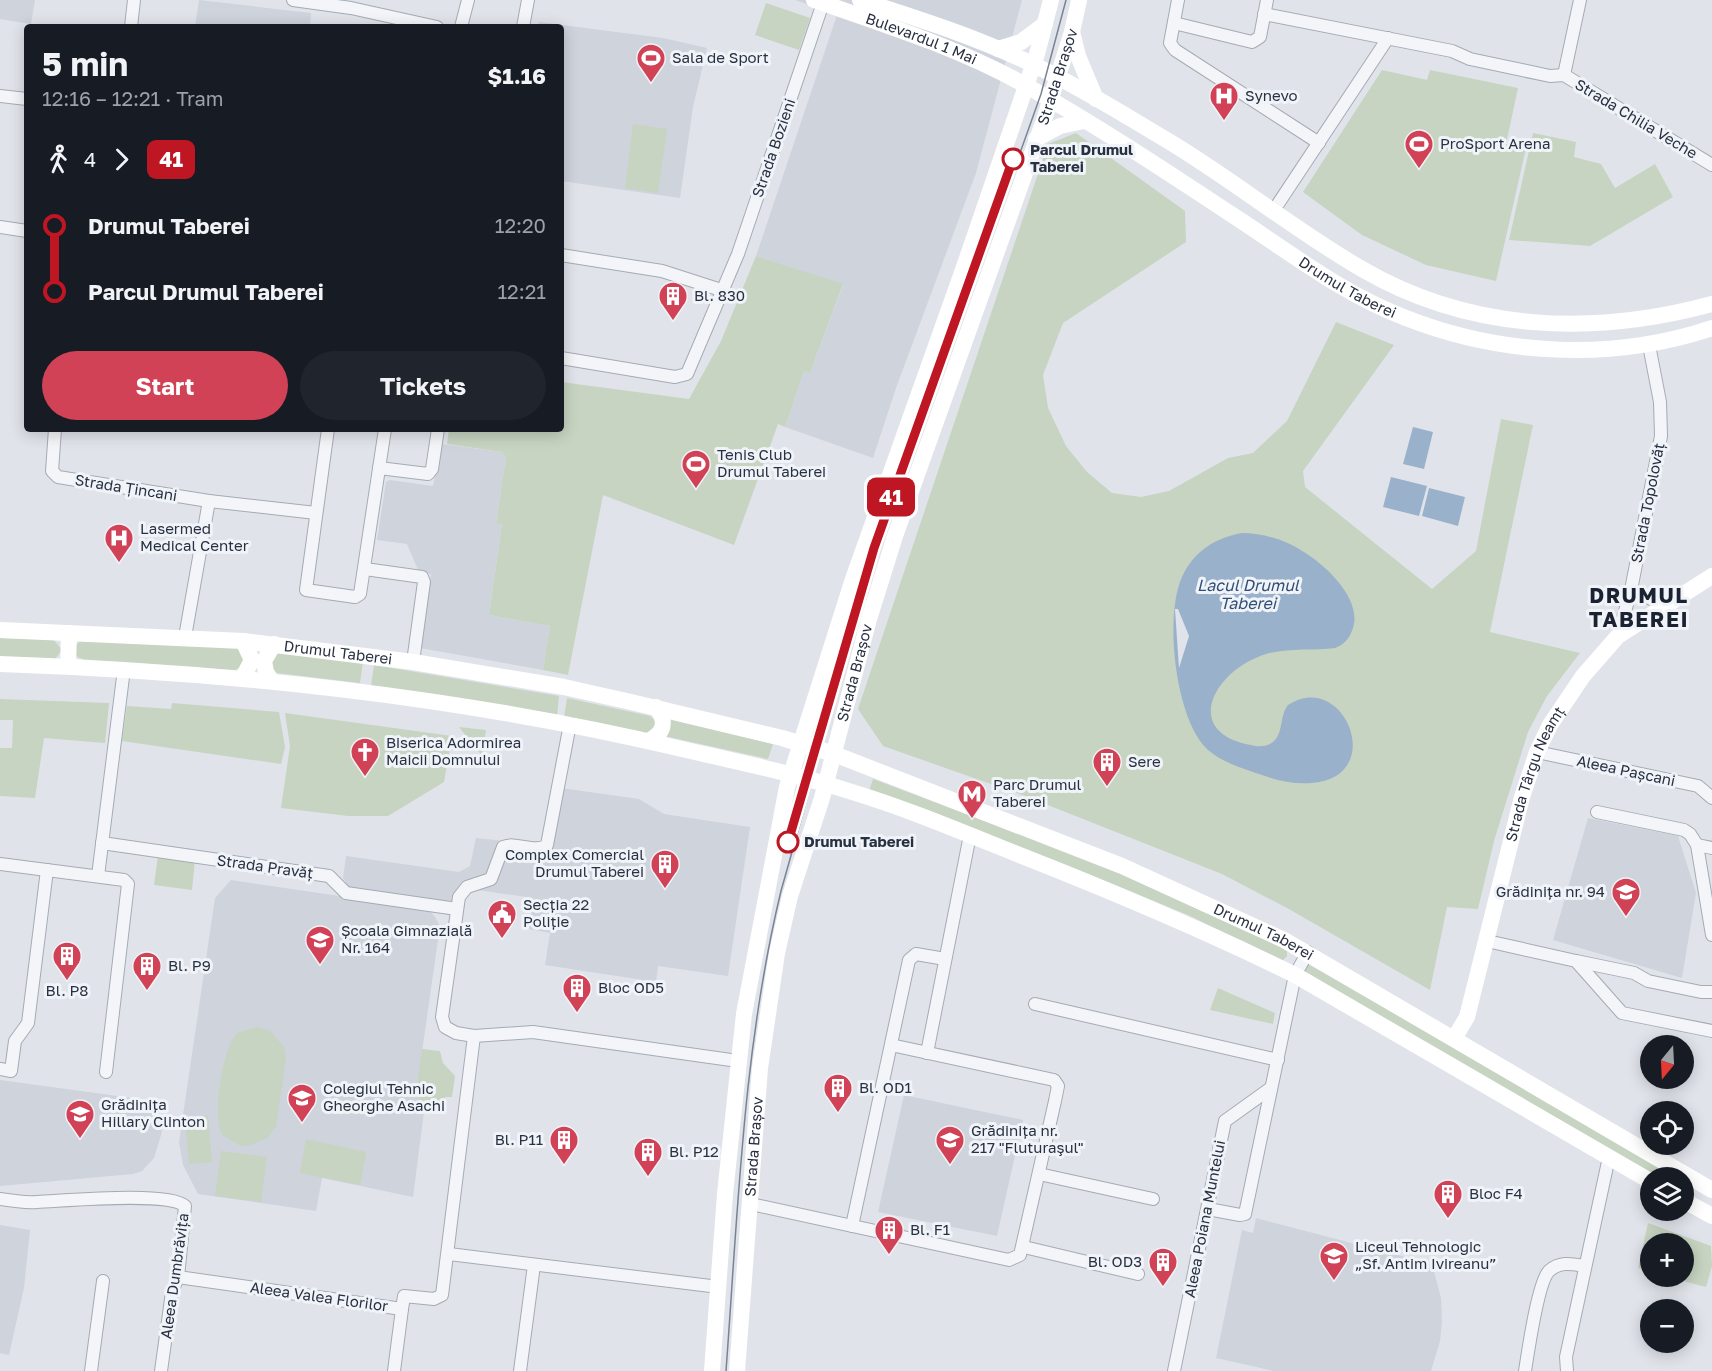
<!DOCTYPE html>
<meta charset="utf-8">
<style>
body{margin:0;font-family:"Golos Text",sans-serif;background:#20242c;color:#f1f3f6;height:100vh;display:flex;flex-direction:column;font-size:22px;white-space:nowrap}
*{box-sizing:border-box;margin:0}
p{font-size:20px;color:#9ea1a6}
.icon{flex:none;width:33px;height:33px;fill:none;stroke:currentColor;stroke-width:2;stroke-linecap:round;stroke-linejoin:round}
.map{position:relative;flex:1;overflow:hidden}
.details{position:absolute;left:24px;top:24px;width:540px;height:408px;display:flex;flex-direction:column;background:#171b24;border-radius:6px;box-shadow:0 3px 15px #0003}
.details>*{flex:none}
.badge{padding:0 12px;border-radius:9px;font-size:21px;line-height:39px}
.needle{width:39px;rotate:198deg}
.fabs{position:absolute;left:1640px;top:1035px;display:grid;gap:12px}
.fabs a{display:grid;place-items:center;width:54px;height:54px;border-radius:50%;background:#171b24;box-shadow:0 3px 15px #0003;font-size:30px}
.map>.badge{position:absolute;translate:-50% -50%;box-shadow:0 0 0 3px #fff}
.legs{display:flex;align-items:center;gap:9px;height:66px;padding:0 18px;font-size:20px}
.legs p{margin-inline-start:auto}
.head{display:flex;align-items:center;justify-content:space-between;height:102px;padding:0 18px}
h1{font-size:33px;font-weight:700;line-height:45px}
.primary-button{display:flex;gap:12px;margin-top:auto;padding:12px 18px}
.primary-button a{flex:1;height:69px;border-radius:36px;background:#d24256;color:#fff;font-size:24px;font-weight:700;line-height:69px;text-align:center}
.primary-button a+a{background:#20242c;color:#f1f3f6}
ul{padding:0 18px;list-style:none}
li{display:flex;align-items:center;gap:21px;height:66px;font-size:22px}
li i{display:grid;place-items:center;width:9px;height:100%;margin:0 8px;background:currentColor}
li i::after{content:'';width:15px;height:15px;margin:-8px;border:4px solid;border-radius:50%;background:#171b24}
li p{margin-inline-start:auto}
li:first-child i{background:linear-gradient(#0000 50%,currentColor 0)}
li:last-child i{background:linear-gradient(currentColor 50%,#0000 0)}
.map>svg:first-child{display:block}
.built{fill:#ced3dc}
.green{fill:#c6d4c1}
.water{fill:#9ab1cb}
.pier{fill:#e0e4ea}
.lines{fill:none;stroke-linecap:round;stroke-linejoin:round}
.street-casing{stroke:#a5abb4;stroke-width:14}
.street{stroke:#f3f5f8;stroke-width:12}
.secondary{stroke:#fff;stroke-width:16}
.tram{stroke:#798394;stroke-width:1.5}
.line-1-casing{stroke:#fff;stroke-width:14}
.line-1{stroke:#be1622;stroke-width:9}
.stop-1-dot{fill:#fff;stroke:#be1622;stroke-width:3}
.labels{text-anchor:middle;stroke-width:6;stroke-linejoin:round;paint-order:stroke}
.street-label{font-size:15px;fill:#283142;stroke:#f0f3f7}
.poi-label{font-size:15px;fill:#283142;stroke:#f0f3f7;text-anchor:start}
.stop-label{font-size:15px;font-weight:bold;fill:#283142;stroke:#f0f3f7;text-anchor:start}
.water-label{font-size:16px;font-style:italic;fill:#314f77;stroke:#f0f3f7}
.district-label{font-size:21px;font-weight:bold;letter-spacing:1.5px;fill:#1b2232;stroke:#f0f3f7}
</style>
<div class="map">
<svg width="1712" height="1371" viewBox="0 0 1712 1371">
<rect width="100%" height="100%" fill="#e0e4ea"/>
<!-- built -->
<g class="built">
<polygon points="0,0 35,0 31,24 0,19"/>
<polygon points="199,0 311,13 310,27 195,27"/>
<polygon points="795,0 1022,0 976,173 896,388 873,458 785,427 804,371 810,373 843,285 756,256 837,15"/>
<polygon points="539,22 663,38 707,48 693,107 680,198 561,181 561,27 538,27"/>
<polygon points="441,444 502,452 506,457 496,522 502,523 489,615 550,626 543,670 420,648 431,574 419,572 407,544 377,540 386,482 390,480 433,486"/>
<polygon points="554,787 639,799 664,814 750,827 728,976 658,966 656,982 545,965 550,933 529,929 533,898 471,889 465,894 463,905 349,888 343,878 346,856 459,872 470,866 476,838 543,845"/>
<polygon points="1588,818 1678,836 1696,893 1682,978 1553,940"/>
<polygon points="231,880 428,909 435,917 440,926 416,1094 425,1104 413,1197 322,1178 316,1211 198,1194 183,1165 179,1142 215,898"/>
<polygon points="0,1080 147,1100 155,1107 162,1132 154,1158 142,1171 133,1174 0,1186"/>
<polygon points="904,1095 1023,1120 997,1236 878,1212"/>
<polygon points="1256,1218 1432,1264 1441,1298 1442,1322 1440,1341 1431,1371 1274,1371 1216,1358 1242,1230 1253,1233"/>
<polygon points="0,1225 30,1230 24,1288 9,1355 0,1353"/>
</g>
<!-- green -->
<g class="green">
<polygon points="766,3 810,18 799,50 755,35"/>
<polygon points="1382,70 1427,80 1430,70 1518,88 1506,144 1526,148 1496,281 1426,265 1362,235 1303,192"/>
<polygon points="633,124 667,129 658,193 625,188"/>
<polygon points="1076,133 1185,211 1186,242 1063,323 1043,375 1048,408 1066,446 1087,472 1112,493 1141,497 1169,491 1228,458 1253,453 1287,421 1336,322 1394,345 1303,471 1305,487 1432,589 1476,551 1501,419 1533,425 1490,632 1580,653 1547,696 1528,732 1494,841 1478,909 1447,907 1430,990 1287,908 1222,874 1025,796 883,746 858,709 1048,144"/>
<polygon points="1533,133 1576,142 1574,157 1601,164 1615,188 1655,164 1673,197 1590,246 1509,240"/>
<polygon points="756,256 843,284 810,373 804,371 785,427 778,424 734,545 603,495 568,675 543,670 550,626 489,615 502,524 496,523 506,457 502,452 447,444 449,429 561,429 561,382 689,399 721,341"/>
<polygon points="0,638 54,640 62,650 55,659 0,657"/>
<polygon points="80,641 237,647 245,658 240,668 235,670 86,661 76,656 76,645"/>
<polygon points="275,653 363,661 360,683 277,673 273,671 271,657"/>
<polygon points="374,665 559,696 557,716 371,686"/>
<polygon points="567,698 650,716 658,723 648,735 564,718"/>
<polygon points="0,699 109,703 105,743 44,738 35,798 0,796 0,748 12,748 13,720 0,720"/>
<polygon points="172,703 279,712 285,747 281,764 122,741 127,706 171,709"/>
<polygon points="285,713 452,736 444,782 388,816 348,816 281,808 290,746"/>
<polygon points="667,715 773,744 768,759 664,736"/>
<polygon points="459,727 486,730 482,756"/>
<polygon points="873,779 1105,866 1287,949 1287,956 1282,961 1188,915 1069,866 869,791"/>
<polygon points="158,855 195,860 192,890 154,885"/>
<polygon points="1299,959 1681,1177 1657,1177 1300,971"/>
<polygon points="1218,988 1275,1013 1273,1024 1210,1010"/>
<path d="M258,1027L270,1031L284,1047L286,1058L276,1127L267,1138L251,1145L241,1146L222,1135C212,1116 222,1049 237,1033Z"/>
<polygon points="422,1049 440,1051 443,1063 455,1076 452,1097 445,1097 444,1107 425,1104 416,1094"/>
<polygon points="208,1116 212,1162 189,1164 185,1118"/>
<polygon points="306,1139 366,1152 360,1185 300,1173"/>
<polygon points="221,1151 267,1157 261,1202 215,1196"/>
<polygon points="1648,1223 1711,1246 1712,1266 1706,1287 1668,1277 1683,1276 1683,1244 1650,1244 1650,1271 1638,1268"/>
</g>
<!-- water -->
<g class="water">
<polygon points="1413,427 1433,432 1424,469 1403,464"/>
<polygon points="1391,477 1427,486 1419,516 1383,507"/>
<polygon points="1429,488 1465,497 1458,526 1422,516"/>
<path d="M1242,533C1265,533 1288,541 1307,554C1329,568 1366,604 1351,633C1348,640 1343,645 1335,648C1312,651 1279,647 1258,657C1211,676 1184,733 1251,745C1258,747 1267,747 1273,742C1284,733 1279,716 1288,705C1344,668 1389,778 1311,783C1297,784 1283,782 1271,778C1251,771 1224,764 1208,750C1175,720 1164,616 1182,577C1194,551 1215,538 1242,533Z"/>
</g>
<!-- pier -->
<polygon class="pier" points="1175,609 1178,609 1189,636 1179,668"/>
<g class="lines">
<!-- street casing -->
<g class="street-casing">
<g id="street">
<polyline points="293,0 351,8 437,27"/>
<polyline points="1178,0 1170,43 1175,50 1319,143"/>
<polyline points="1264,14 1452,51 1470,59 1550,76 1564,75"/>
<polyline points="1174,23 1252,42 1260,37 1267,0"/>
<polyline points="131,27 134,0"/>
<polyline points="461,27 468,0"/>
<polyline points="523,27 528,0"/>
<polyline points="1564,75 1712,165"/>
<polyline points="1564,75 1580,0"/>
<polyline points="0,96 27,99"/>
<polyline points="1274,210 1388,38"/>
<polyline points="0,227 27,231"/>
<polyline points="561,255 662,271 721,290"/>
<polyline points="561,358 675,377 687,374 738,254 823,3"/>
<polyline points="55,429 52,471 58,477 209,501 316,513"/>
<polyline points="328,429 306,590 355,597 360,594 385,429"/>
<polyline points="379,468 428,474 432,469 438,429"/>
<polyline points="365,569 422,577 424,582 413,662"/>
<polyline points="1631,590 1665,605"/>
<polyline points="1618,636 1631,590 1661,436 1660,402 1649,345"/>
<polyline points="185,637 209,501"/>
<path d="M570,724L547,845C535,854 516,841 503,847L491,879L467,887L459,897L442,1017L445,1027L456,1033L474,1036L533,1032L738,1061"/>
<polyline points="1537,752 1698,786 1712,798"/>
<polyline points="1597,812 1684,830 1690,834 1697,845 1712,935"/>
<polyline points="102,843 329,876 346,893 457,909"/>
<polyline points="1697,845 1712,848"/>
<polyline points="0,864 124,880 128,884 106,1072"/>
<polyline points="98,876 124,669"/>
<polyline points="1487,941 1576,961 1622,1013 1712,1031"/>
<polyline points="1576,961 1634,973 1648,981 1701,992 1712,992"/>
<polyline points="1035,1004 1278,1060"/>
<polyline points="927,1053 970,835"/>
<polyline points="0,1069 11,1071 15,1041 28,1023 47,870"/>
<polyline points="1039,1174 1153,1199"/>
<path d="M0,1199C12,1201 25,1203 37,1202C64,1201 168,1191 185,1206L178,1277L172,1292L161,1371"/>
<polyline points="751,1204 1009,1260 1020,1255 1055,1101 1058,1086 1054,1080 891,1045"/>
<polyline points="1208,1209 1240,1215 1245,1214 1295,975 1308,952"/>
<polyline points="852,1226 909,960 916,954 945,959"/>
<polyline points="1024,1247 1138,1274"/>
<polyline points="449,1254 719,1287"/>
<polyline points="178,1277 402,1309 404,1296 434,1299 442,1295 474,1036"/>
<polyline points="91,1371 103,1281"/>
<polyline points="394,1371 402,1309"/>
<polyline points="520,1371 534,1265"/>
<polyline points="1174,1371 1225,1121 1271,1088"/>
<path d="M1525,1371C1528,1352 1538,1282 1549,1271C1560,1261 1572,1264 1585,1266"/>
<polyline points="1567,1371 1566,1357 1609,1157"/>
</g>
</g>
<!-- street -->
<use href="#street" class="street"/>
<!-- secondary -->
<g class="secondary">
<path id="s1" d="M814,0C886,25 959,48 1025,85C1103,129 1178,179 1252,228C1301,261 1350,297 1406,318C1503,356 1613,361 1712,328"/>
<path d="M860,0C920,19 979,38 1036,66C1082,88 1126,116 1170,142C1236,182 1296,231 1362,269C1470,332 1594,336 1712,304"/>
<polyline points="1072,32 1078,56 1096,99"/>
<polyline points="998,49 1021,42 1045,24"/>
<polyline points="1036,139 1060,126 1084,121"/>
<path id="s2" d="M0,630L243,641L413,662L564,687L631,702L782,738L834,754L1122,866L1284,940L1712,1190"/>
<path d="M0,664C231,672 457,696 682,749C739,762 796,774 852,792C908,809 962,832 1017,854C1111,891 1204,930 1295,975L1650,1181"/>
<polyline points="68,666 69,633"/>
<polyline points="243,677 252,660 243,641"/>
<polyline points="271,680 266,672 264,661 274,644"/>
<path d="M648,741C665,733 667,721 656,707"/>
<path id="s3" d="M1455,1037L1467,1017L1522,797L1537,752L1550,725L1583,676L1618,636L1712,576"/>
<polyline points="1683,1200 1712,1216"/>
<polyline points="712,1371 725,1194 744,1014 787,787 853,579 964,267 1037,54 1051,0"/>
<path id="s4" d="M737,1371L760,1068L777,953L790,896L822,798L869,619L895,536L1044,120L1072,32L1079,0"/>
</g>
<!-- tram -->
<path class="tram" d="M726,1371C738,1210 743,1048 781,891L872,568L1041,94L1066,0"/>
</g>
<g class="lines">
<!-- line-1 casing -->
<g class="line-1-casing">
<polyline id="line-1" points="788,842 874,548 1013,159"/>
</g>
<!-- line-1 -->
<use href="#line-1" class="line-1"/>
</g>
<!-- icons -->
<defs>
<g id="stadium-pin" transform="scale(1.5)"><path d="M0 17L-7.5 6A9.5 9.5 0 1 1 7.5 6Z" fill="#d24256" stroke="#f0f3f7"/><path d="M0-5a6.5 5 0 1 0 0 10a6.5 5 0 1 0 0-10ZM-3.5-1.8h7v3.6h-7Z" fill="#fff"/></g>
<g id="hospital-pin" transform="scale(1.5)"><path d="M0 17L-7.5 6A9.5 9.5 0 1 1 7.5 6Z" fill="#d24256" stroke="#f0f3f7"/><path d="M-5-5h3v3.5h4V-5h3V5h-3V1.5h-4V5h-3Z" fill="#fff"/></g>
<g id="building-pin" transform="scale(1.5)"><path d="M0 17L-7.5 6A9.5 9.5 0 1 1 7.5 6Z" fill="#d24256" stroke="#f0f3f7"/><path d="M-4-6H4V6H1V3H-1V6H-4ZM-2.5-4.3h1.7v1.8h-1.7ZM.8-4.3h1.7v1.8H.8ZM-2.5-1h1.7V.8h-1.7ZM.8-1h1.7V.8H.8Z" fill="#fff"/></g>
<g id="church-pin" transform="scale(1.5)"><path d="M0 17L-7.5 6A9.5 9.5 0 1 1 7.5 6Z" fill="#d24256" stroke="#f0f3f7"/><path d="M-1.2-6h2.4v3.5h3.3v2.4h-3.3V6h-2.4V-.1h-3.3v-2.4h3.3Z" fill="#fff"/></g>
<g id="metro-pin" transform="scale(1.5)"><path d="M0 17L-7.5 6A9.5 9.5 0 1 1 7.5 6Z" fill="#d24256" stroke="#f0f3f7"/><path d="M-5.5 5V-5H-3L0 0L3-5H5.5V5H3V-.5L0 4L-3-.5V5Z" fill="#fff"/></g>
<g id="school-pin" transform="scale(1.5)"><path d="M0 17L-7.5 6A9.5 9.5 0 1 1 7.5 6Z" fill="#d24256" stroke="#f0f3f7"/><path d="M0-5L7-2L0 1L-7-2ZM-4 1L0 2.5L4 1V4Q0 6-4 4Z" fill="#fff"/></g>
<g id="civic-pin" transform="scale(1.5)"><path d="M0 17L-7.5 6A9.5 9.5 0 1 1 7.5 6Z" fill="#d24256" stroke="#f0f3f7"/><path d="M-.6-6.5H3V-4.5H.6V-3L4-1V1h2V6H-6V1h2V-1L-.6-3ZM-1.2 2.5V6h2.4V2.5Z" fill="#fff"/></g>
</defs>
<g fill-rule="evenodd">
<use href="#stadium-pin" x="651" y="58"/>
<use href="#hospital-pin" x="1224" y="96"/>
<use href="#stadium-pin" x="1419" y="144"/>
<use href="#building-pin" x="673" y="296"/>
<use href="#stadium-pin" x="696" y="464"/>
<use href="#hospital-pin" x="119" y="538"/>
<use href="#church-pin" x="365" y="752"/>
<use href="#building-pin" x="1107" y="762"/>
<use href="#metro-pin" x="972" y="794"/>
<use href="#building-pin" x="665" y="864"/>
<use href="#school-pin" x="1626" y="892"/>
<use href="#civic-pin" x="502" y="914"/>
<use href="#school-pin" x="320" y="940"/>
<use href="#building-pin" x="67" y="956"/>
<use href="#building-pin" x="147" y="966"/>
<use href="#building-pin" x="577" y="988"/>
<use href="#building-pin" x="838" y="1088"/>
<use href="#school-pin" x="302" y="1098"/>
<use href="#school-pin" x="80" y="1114"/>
<use href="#building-pin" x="564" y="1140"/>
<use href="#school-pin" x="950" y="1140"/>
<use href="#building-pin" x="648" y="1152"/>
<use href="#building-pin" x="1448" y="1194"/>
<use href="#building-pin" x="889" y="1230"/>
<use href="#school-pin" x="1334" y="1256"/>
<use href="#building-pin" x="1163" y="1262"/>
</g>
<!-- markers -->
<g class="stop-1-dot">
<circle cx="1013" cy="159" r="10"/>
<circle cx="788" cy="842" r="10"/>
</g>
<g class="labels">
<!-- street labels -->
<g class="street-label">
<text dy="5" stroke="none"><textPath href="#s1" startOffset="114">Bulevardul 1 Mai</textPath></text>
<text dy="5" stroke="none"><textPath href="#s4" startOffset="1341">Strada Brașov</textPath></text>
<text transform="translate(1636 119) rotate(31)" y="5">Strada Chilia Veche</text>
<text transform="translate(774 148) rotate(-71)" y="5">Strada Bozieni</text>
<text dy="5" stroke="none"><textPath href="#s1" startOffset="609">Drumul Taberei</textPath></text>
<text transform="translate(126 488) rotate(9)" y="5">Strada Țincani</text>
<text transform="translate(1648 503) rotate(-79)" y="5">Strada Topolovăț</text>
<text dy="5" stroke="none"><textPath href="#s2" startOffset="339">Drumul Taberei</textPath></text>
<text dy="5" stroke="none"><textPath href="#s4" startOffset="711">Strada Brașov</textPath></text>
<text transform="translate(1626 771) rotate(12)" y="5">Aleea Pașcani</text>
<text dy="5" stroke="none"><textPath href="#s3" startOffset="276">Strada Târgu Neamț</textPath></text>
<text transform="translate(265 867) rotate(8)" y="5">Strada Pravăț</text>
<text dy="5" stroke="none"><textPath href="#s2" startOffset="1311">Drumul Taberei</textPath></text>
<text dy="5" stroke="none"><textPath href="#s4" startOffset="225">Strada Brașov</textPath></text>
<text transform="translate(1205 1219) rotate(-79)" y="5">Aleea Poiana Muntelui</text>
<text transform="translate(175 1276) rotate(-82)" y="5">Aleea Dumbrăvița</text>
<text transform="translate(319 1297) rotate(8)" y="5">Aleea Valea Florilor</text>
</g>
<!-- poi labels -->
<g class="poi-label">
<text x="672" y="63">Sala de Sport</text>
<text x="1245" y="101">Synevo</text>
<text x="1440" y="149">ProSport Arena</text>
<text x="694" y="301">Bl. 830</text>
<text x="717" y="460">Tenis Club<tspan x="717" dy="17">Drumul Taberei</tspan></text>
<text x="140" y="534">Lasermed<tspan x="140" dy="17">Medical Center</tspan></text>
<text x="386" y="748">Biserica Adormirea<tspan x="386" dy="17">Maicii Domnului</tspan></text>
<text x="1128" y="767">Sere</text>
<text x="993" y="790">Parc Drumul<tspan x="993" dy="17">Taberei</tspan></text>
<text x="644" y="860" text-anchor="end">Complex Comercial<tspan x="644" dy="17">Drumul Taberei</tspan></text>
<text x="1605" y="897" text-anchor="end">Grădinița nr. 94</text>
<text x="523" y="910">Secția 22<tspan x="523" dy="17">Poliție</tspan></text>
<text x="341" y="936">Școala Gimnazială<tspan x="341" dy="17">Nr. 164</tspan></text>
<text x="168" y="971">Bl. P9</text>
<text x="598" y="993">Bloc OD5</text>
<text x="67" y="996" text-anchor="middle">Bl. P8</text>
<text x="859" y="1093">Bl. OD1</text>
<text x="323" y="1094">Colegiul Tehnic<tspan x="323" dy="17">Gheorghe Asachi</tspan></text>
<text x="101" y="1110">Grădinița<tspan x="101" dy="17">Hillary Clinton</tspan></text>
<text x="971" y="1136">Grădinița nr.<tspan x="971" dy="17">217 "Fluturaşul"</tspan></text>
<text x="543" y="1145" text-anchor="end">Bl. P11</text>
<text x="669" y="1157">Bl. P12</text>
<text x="1469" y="1199">Bloc F4</text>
<text x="910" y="1235">Bl. F1</text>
<text x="1355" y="1252">Liceul Tehnologic<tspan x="1355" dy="17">„Sf. Antim Ivireanu”</tspan></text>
<text x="1142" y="1267" text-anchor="end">Bl. OD3</text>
</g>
<!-- stop labels -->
<g class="stop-label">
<text x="1030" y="155">Parcul Drumul<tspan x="1030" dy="17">Taberei</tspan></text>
<text x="804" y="847">Drumul Taberei</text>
</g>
<!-- water labels -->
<g class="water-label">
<text x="1248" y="591">Lacul Drumul<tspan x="1248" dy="18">Taberei</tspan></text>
</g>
<!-- district labels -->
<g class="district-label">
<text x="1639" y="603">DRUMUL<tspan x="1639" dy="24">TABEREI</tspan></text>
</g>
</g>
</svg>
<div class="fabs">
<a><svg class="needle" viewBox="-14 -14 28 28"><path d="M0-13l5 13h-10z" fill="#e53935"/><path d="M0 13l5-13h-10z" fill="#9ea1a6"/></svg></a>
<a><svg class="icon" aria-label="locate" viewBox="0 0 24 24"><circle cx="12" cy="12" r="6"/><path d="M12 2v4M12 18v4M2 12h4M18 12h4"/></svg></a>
<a><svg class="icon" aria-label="layers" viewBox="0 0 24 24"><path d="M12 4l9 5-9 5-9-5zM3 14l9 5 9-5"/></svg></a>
<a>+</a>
<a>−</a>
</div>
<b class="badge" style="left:891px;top:497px;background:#be1622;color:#fff">41</b>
<section class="details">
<div class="head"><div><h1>5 min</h1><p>12:16 – 12:21 · Tram</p></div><b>$1.16</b></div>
<div class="legs"><svg class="icon" aria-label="walk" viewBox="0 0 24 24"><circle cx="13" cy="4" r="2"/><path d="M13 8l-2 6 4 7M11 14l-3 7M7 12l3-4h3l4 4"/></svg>4<svg class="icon" aria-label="forward" viewBox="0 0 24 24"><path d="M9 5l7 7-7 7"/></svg><b class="badge" style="background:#be1622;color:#fff">41</b></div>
<ul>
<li><i style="color:#be1622"></i><b>Drumul Taberei</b><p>12:20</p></li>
<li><i style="color:#be1622"></i><b>Parcul Drumul Taberei</b><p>12:21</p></li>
</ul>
<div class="primary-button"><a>Start</a><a>Tickets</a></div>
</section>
</div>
